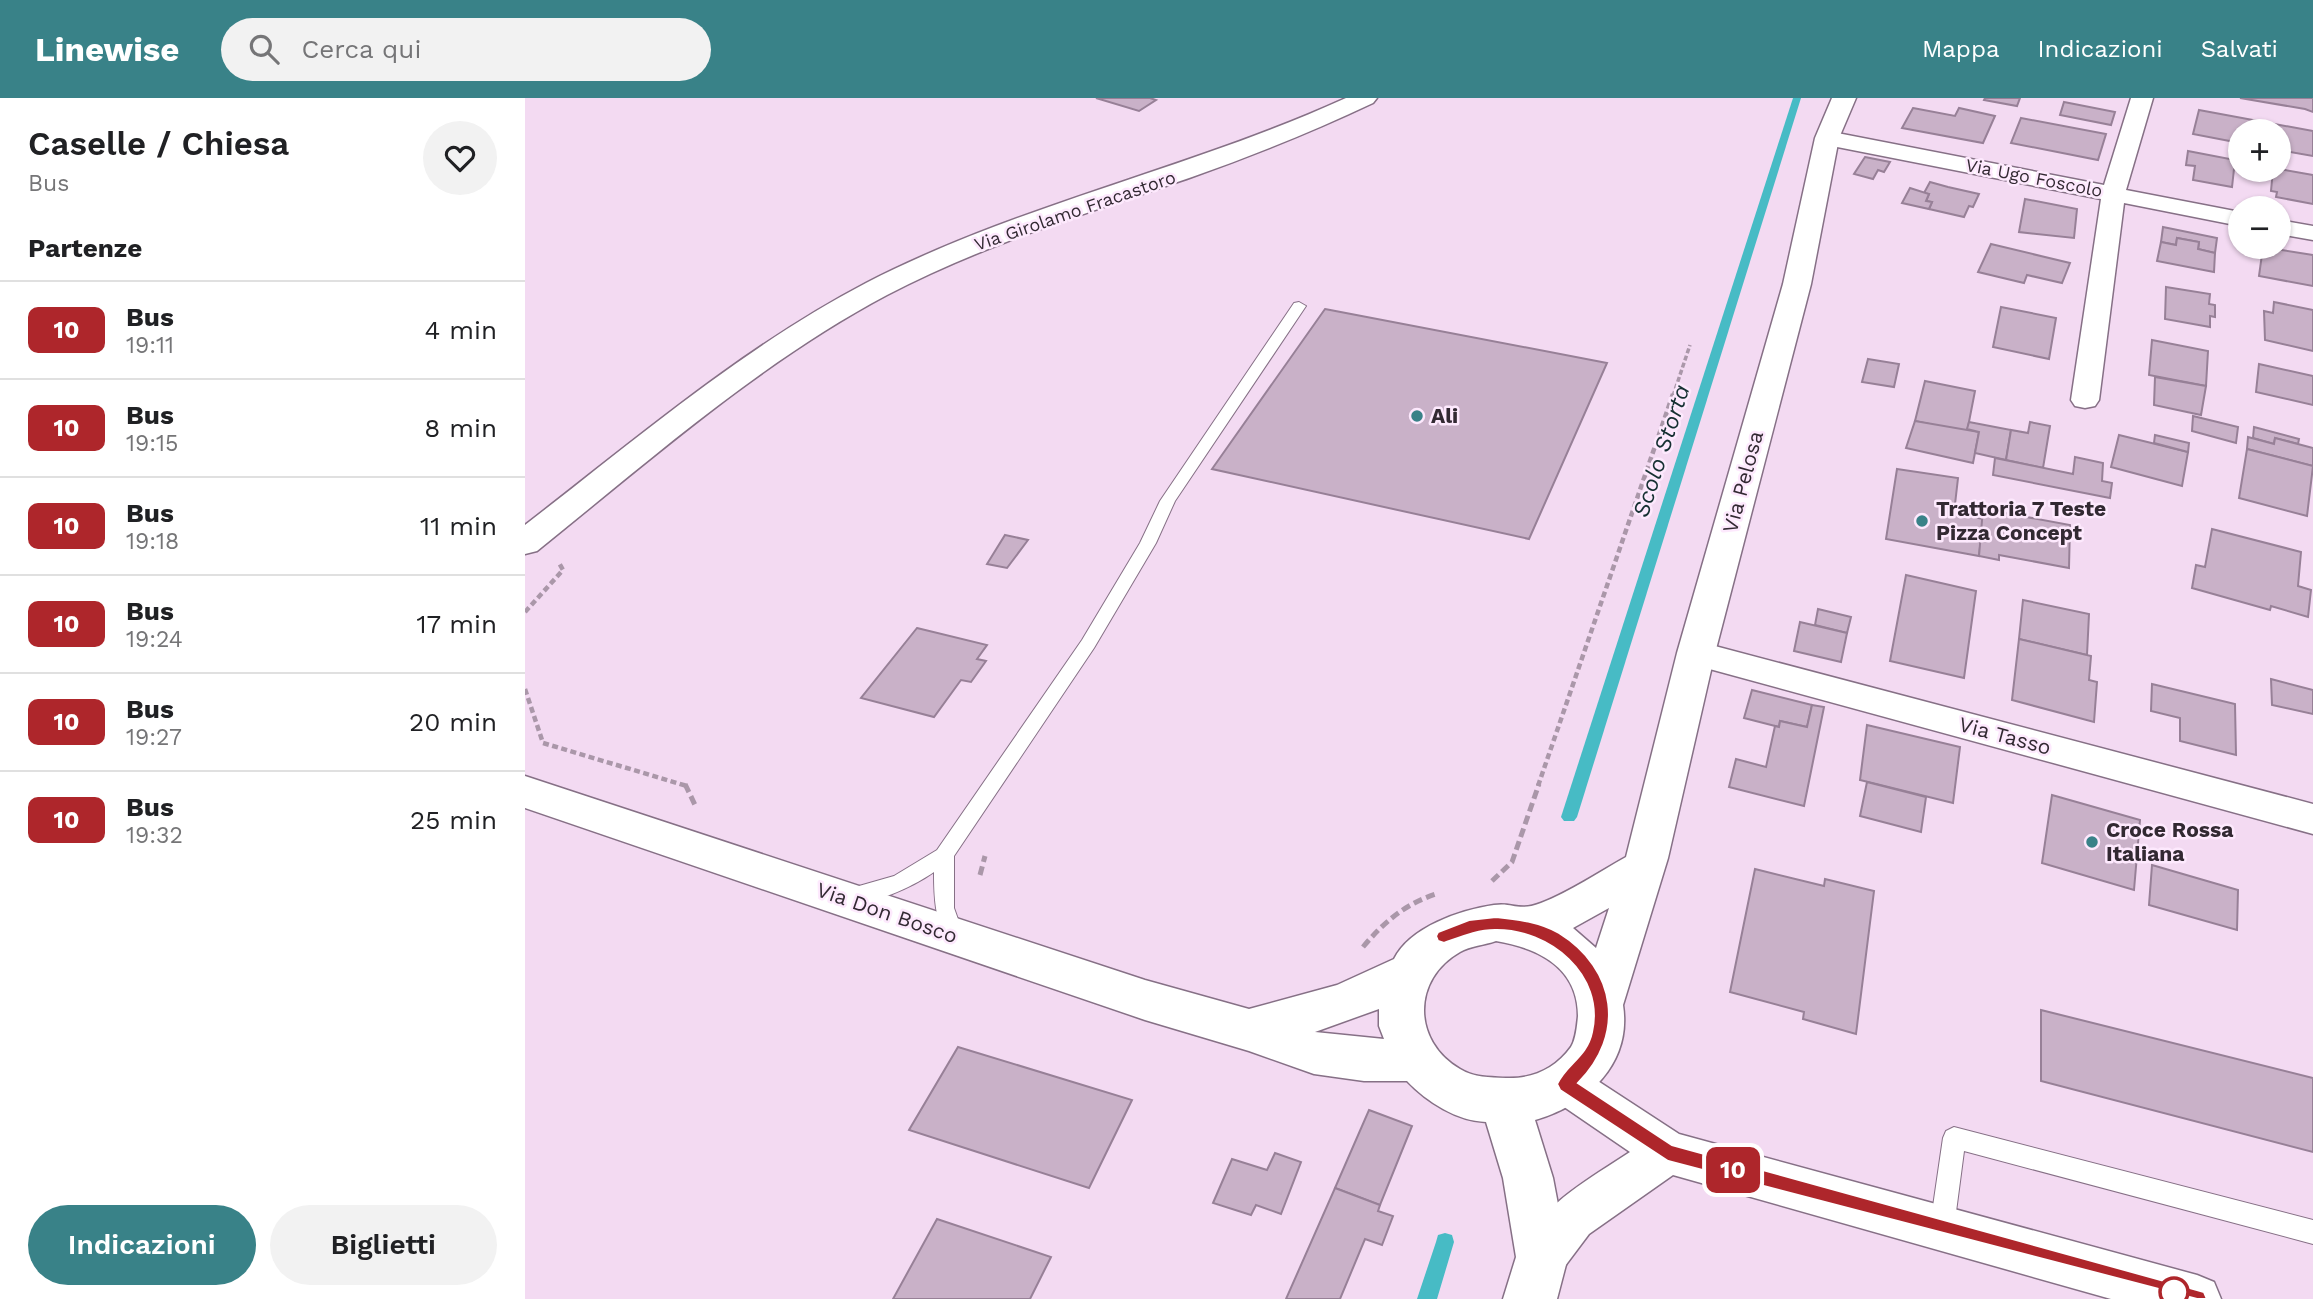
<!DOCTYPE html>
<html lang="it">
<meta charset="utf-8">
<style>
body{margin:0;font-family:"Work Sans",sans-serif;background:#f2f2f2;color:#202124;height:100vh;display:flex;flex-direction:column;font-size:26px;white-space:nowrap}
*{box-sizing:border-box;margin:0}
p{font-size:23px;color:#757577}
.icon{flex:none;width:38px;height:38px;fill:none;stroke:currentColor;stroke-width:2;stroke-linecap:round;stroke-linejoin:round}
.map{position:relative;flex:1;overflow:hidden}
.details{display:flex;flex-direction:column;background:#fff;width:525px}
.details>*{flex:none}
.badge{padding:0 14px;border-radius:10px;font-size:24px;line-height:46px}
.tools{position:absolute;left:1703px;top:21px;display:grid;gap:14px}
.tools a{display:grid;place-items:center;width:63px;height:63px;border-radius:50%;background:#fff;box-shadow:0 2px 5px #0004;font-size:35px}
.map>.badge{position:absolute;translate:-50% -50%;box-shadow:0 0 0 4px #fff}
h2{padding:0 28px;font-size:26px;line-height:63px}
.round{display:grid;place-items:center;flex:none;width:74px;height:74px;border-radius:37px;background:#f2f2f2}
.headline{display:flex;align-items:center;justify-content:space-between;height:119px;padding:0 28px}
h1{font-size:33px;font-weight:600;line-height:52px}
.primary-button{display:flex;gap:14px;margin-top:auto;padding:14px 28px}
.primary-button a{flex:1;height:80px;border-radius:42px;background:#398288;color:#fff;font-size:28px;font-weight:600;line-height:80px;text-align:center}
.primary-button a+a{background:#f2f2f2;color:#202124}
ul{padding:0;list-style:none}
li{display:flex;align-items:center;gap:21px;height:98px;padding:0 28px;border-top:2px solid #e0e0e0}
li div{flex:1}
li b{display:block;font-size:26px}
li em{font-style:normal}
li .badge{min-width:77px;font-weight:700;text-align:center}
header{display:flex;align-items:center;gap:42px;box-sizing:border-box;height:98px;padding:0 35px;background:#398288;color:#fff}
header strong{font-size:33px}
nav{display:flex;gap:38px;margin-inline-start:auto;font-size:24px}
.search{width:490px;height:63px;background:#f2f2f2;display:flex;align-items:center;gap:18px;box-sizing:border-box;padding:0 24px;border-radius:38px;color:#757577;font-size:26px}
main{display:flex;flex:1;min-height:0}
.map>svg:first-child{display:block}
.lines{fill:none;stroke-linecap:round;stroke-linejoin:round}
.stream{fill:#47bbc5;fill-rule:evenodd}
.building{fill:#c9b1c8;stroke:#978097;stroke-width:2}
.lane-casing{stroke:#867086;stroke-width:2}
.street-casing{stroke:#867086;stroke-width:3}
.secondary-casing{stroke:#867086;stroke-width:3}
.path-far2{stroke:#aa97a9;stroke-width:3.5;stroke-dasharray:5 2.5;stroke-linecap:butt}
.path-far1{stroke:#aa97a9;stroke-width:4.5;stroke-dasharray:6 3.5;stroke-linecap:butt}
.path{stroke:#aa97a9;stroke-width:5;stroke-dasharray:9 4.5;stroke-linecap:butt}
.lane{fill:#fff;fill-rule:evenodd}
.street{fill:#fff;fill-rule:evenodd}
.secondary{fill:#fff;fill-rule:evenodd}
.line{fill:#ae262b;stroke:#fff;stroke-width:2}
.poi-dot{fill:#398288;stroke:#fde9fd;stroke-width:2.5}
.stop-dot{fill:#fff;stroke:#ae262b;stroke-width:3.5}
.labels{text-anchor:middle;stroke-width:5;stroke-linejoin:round;paint-order:stroke}
.far-street-label{font-size:18px;fill:#322932;stroke:#fde9fd}
.poi-label{font-size:21px;font-weight:bold;fill:#322932;stroke:#fde9fd;text-anchor:start}
.street-label{font-size:21px;fill:#322932;stroke:#fde9fd}
.water-label{font-size:23px;font-style:italic;fill:#163032;stroke:#fde9fd}
</style>
<header>
<strong>Linewise</strong>
<div class="search"><svg class="icon" aria-label="search" viewBox="0 0 24 24"><circle cx="10" cy="10" r="6"/><path d="M15 15l6 6"/></svg>Cerca qui</div>
<nav><a>Mappa</a><a>Indicazioni</a><a>Salvati</a></nav>
</header>
<main>
<section class="details">
<div class="headline"><div><h1>Caselle / Chiesa</h1><p>Bus</p></div><a class="round"><svg class="icon" aria-label="heart" viewBox="0 0 24 24"><path d="M12 20l-8-8c-3-5 5-10 8-4 3-6 11-1 8 4z"/></svg></a></div>
<h2>Partenze</h2>
<ul>
<li><span class="badge" style="background:#ae262b;color:#fff">10</span><div><b>Bus</b><p>19:11</p></div><em>4 min</em></li>
<li><span class="badge" style="background:#ae262b;color:#fff">10</span><div><b>Bus</b><p>19:15</p></div><em>8 min</em></li>
<li><span class="badge" style="background:#ae262b;color:#fff">10</span><div><b>Bus</b><p>19:18</p></div><em>11 min</em></li>
<li><span class="badge" style="background:#ae262b;color:#fff">10</span><div><b>Bus</b><p>19:24</p></div><em>17 min</em></li>
<li><span class="badge" style="background:#ae262b;color:#fff">10</span><div><b>Bus</b><p>19:27</p></div><em>20 min</em></li>
<li><span class="badge" style="background:#ae262b;color:#fff">10</span><div><b>Bus</b><p>19:32</p></div><em>25 min</em></li>
</ul>
<div class="primary-button"><a>Indicazioni</a><a>Biglietti</a></div>
</section>
<div class="map">
<svg width="1788" height="1201" viewBox="0 0 1788 1201">
<rect width="100%" height="100%" fill="#f3daf2"/>
<g class="lines">
<!-- stream -->
<g class="stream">
<polygon points="1268,0 1276,0 1052,719 1049,723 1039,723 1036,719"/>
<polygon points="920,1135 927,1137 929,1144 912,1201 892,1201 911,1144 913,1137"/>
</g>
</g>
<!-- building -->
<g class="building">
<polygon points="571,0 625,0 631,2 614,13"/>
<polygon points="1460,0 1495,0 1492,8 1459,2"/>
<polygon points="1715,0 1788,0 1788,14 1780,11"/>
<polygon points="1539,4 1590,14 1586,27 1535,17"/>
<polygon points="1388,10 1430,18 1434,10 1470,18 1458,45 1377,30"/>
<polygon points="1674,12 1788,33 1788,58 1754,52 1754,33 1715,33 1715,45 1668,36"/>
<polygon points="1496,20 1581,36 1573,62 1486,45"/>
<polygon points="1663,53 1710,62 1707,89 1668,82 1670,68 1661,67"/>
<polygon points="1340,59 1365,64 1359,74 1353,72 1348,81 1329,76"/>
<polygon points="1754,71 1788,77 1788,106 1751,99 1752,94 1746,93 1748,72"/>
<polygon points="1405,84 1423,89 1454,96 1448,109 1444,108 1439,119 1404,111 1407,104 1401,103 1404,96 1399,95"/>
<polygon points="1385,90 1404,96 1401,103 1407,104 1404,111 1377,105"/>
<polygon points="1500,101 1552,111 1549,140 1494,134"/>
<polygon points="1638,129 1692,140 1690,155 1673,151 1674,144 1652,140 1651,147 1636,144"/>
<polygon points="1652,140 1674,144 1673,151 1690,155 1689,174 1632,163 1636,144 1651,147"/>
<polygon points="1466,146 1545,165 1537,185 1502,177 1499,185 1453,174"/>
<polygon points="1738,149 1788,157 1788,188 1734,178"/>
<polygon points="1641,189 1685,196 1684,206 1690,207 1690,219 1685,218 1685,229 1640,221"/>
<polygon points="1749,204 1788,212 1788,253 1740,242 1739,213 1748,215"/>
<polygon points="1476,209 1531,220 1524,261 1468,249"/>
<polygon points="800,211 1082,265 1004,441 687,371"/>
<polygon points="1627,242 1683,253 1681,288 1624,277"/>
<polygon points="1343,261 1374,266 1369,289 1337,284"/>
<polygon points="1734,266 1788,278 1788,307 1731,294"/>
<polygon points="1630,279 1681,288 1676,317 1629,307"/>
<polygon points="1400,283 1450,293 1442,334 1390,323"/>
<polygon points="1668,318 1713,329 1711,345 1667,333"/>
<polygon points="1390,323 1454,334 1448,365 1381,350"/>
<polygon points="1444,324 1486,332 1481,362 1450,355 1454,334 1442,331"/>
<polygon points="1505,324 1525,328 1518,370 1481,362 1486,332 1503,335"/>
<polygon points="1729,329 1774,341 1773,346 1750,340 1749,346 1728,340"/>
<polygon points="1594,337 1663,354 1657,388 1586,369"/>
<polygon points="1630,337 1664,345 1663,354 1629,345"/>
<polygon points="1723,339 1749,346 1750,340 1788,350 1788,368 1722,351"/>
<polygon points="1722,351 1788,368 1782,418 1714,400"/>
<polygon points="1550,359 1578,365 1577,383 1587,385 1585,400 1468,377 1470,360 1548,376"/>
<polygon points="1372,371 1433,380 1429,415 1458,421 1454,458 1361,441"/>
<polygon points="1458,411 1545,427 1544,470 1474,457 1474,462 1454,458"/>
<polygon points="1687,431 1776,454 1773,488 1786,492 1783,519 1746,508 1745,512 1667,490 1671,467 1680,469"/>
<polygon points="480,437 503,442 482,470 462,466"/>
<polygon points="1381,477 1451,493 1439,580 1365,563"/>
<polygon points="1498,502 1564,516 1562,557 1494,541"/>
<polygon points="1293,511 1326,519 1322,535 1290,527"/>
<polygon points="1275,524 1322,535 1316,564 1269,553"/>
<polygon points="392,530 462,547 452,561 461,563 446,584 436,582 409,619 336,600"/>
<polygon points="1494,541 1566,558 1564,582 1572,584 1569,624 1487,602"/>
<polygon points="1746,581 1788,592 1788,616 1747,607"/>
<polygon points="1627,586 1710,606 1711,657 1655,643 1655,620 1626,613"/>
<polygon points="1227,592 1287,607 1282,629 1255,623 1254,629 1219,620"/>
<polygon points="1287,607 1299,609 1279,708 1204,689 1211,661 1241,669 1250,628 1254,629 1255,623 1282,629"/>
<polygon points="1342,627 1435,649 1428,705 1335,682"/>
<polygon points="1342,684 1401,699 1396,734 1335,718"/>
<polygon points="1527,697 1615,722 1609,792 1517,765"/>
<polygon points="1627,767 1713,792 1712,832 1624,807"/>
<polygon points="1230,771 1299,788 1300,781 1349,793 1331,936 1278,921 1279,914 1205,894"/>
<polygon points="1516,912 1788,980 1788,1054 1516,983"/>
<polygon points="433,949 607,1002 564,1090 384,1032"/>
<polygon points="844,1012 887,1028 855,1107 810,1090"/>
<polygon points="750,1055 776,1064 756,1116 731,1107 726,1117 688,1105 707,1061 742,1072"/>
<polygon points="810,1090 855,1107 853,1113 868,1118 857,1147 840,1141 815,1201 761,1201"/>
<polygon points="412,1121 526,1159 505,1201 368,1201"/>
</g>
<g class="lines">
<!-- lane casing -->
<g class="lane-casing">
<g id="lane">
<path d="M774,204L781,208L650,403L631,445L569,550L429,758V810L439,838L436,844L429,847L422,844C410,820 409,800 409,774C391,787 342,811 320,804L317,798L320,792L369,778L412,752L557,542L615,445L635,403L769,205Z"/>
<polygon points="1429,1029 1788,1122 1788,1146 1439,1053 1429,1129 1425,1137 1417,1141 1409,1137 1405,1129 1418,1040 1421,1033"/>
</g>
</g>
<!-- street casing -->
<g class="street-casing">
<g id="street">
<polygon points="1606,0 1628,0 1601,92 1715,114 1715,128 1599,105 1574,302 1570,308 1560,310 1550,308 1546,302 1576,101 1302,47 1294,45 1291,40 1294,35 1302,33 1579,87"/>
<polygon points="1754,122 1788,128 1788,142 1754,136"/>
<polygon points="1171,543 1788,706 1788,736 1159,564 1154,555 1159,546"/>
<path d="M1041,966L1056,972L1154,1036L1672,1177L1689,1184L1696,1201H1586L1148,1077L1064,1136L1034,1176L1017,1183L1000,1176L993,1159C1015,1106 1060,1084 1105,1054L1026,1000L1019,986L1026,972Z"/>
</g>
</g>
<!-- secondary casing -->
<g class="secondary-casing">
<g id="secondary">
<path d="M821,0H852L848,5C789,33 729,57 667,79C564,115 459,146 362,197C234,265 124,363 12,453L0,456V427C110,342 217,250 341,185C494,106 665,71 821,0Z"/>
<path d="M1307,0H1331L1314,40L1286,186L1190,555L1143,760L1098,907C1107,966 1062,1007 1010,1022L1028,1080L1043,1159L1032,1201H978L991,1159L978,1080L961,1024C932,1023 902,1004 882,983H839L789,976L724,953L620,922L0,710V678L620,882L724,911L812,887L869,861C885,829 935,812 969,807C989,804 992,814 1016,805C1045,794 1074,774 1101,759L1152,555L1258,186L1290,40ZM1084,810L1071,850L1048,830ZM971,843C1013,850 1053,869 1053,918C1052,928 1051,941 1046,949C1030,971 1007,981 981,980C964,979 950,980 935,971C887,943 887,881 935,854C945,848 960,847 971,843ZM854,911V928L859,941L790,934Z"/>
</g>
</g>
<!-- path-far2 -->
<polyline class="path-far2" points="1148,298 1165,247"/>
<!-- path-far1 -->
<g class="path-far1">
<polyline points="0,514 38,472 34,465"/>
<polyline points="0,591 18,645 162,688"/>
<polyline points="1013,688 1148,296"/>
</g>
<!-- path -->
<g class="path">
<polyline points="160,686 171,709"/>
<polyline points="455,777 460,758"/>
<polyline points="967,783 987,764 1014,686"/>
<path d="M838,849C859,824 880,806 911,796"/>
</g>
<!-- lane -->
<use href="#lane" class="lane"/>
<!-- street -->
<use href="#street" class="street"/>
<!-- secondary -->
<use href="#secondary" class="secondary"/>
</g>
<!-- line -->
<path class="line" d="M971,819C992,821 1015,824 1034,835C1092,871 1101,937 1053,985L1147,1047L1672,1192L1679,1194L1682,1201H1672L1143,1063L1035,992L1032,986C1041,966 1062,959 1067,934C1080,877 1024,831 970,832C952,832 936,839 919,845L913,843L911,838L913,834L944,822Z"/>
<!-- markers -->
<g class="poi-dot">
<circle cx="892" cy="318" r="7"/>
<circle cx="1397" cy="423" r="7"/>
<circle cx="1567" cy="744" r="7"/>
</g>
<circle class="stop-dot" cx="1649" cy="1194" r="14"/>
<g class="labels">
<!-- far-street labels -->
<g class="far-street-label">
<text transform="translate(1509 80) rotate(11)" y="6">Via Ugo Foscolo</text>
<text transform="translate(550 113) rotate(-19)" y="6">Via Girolamo Fracastoro</text>
</g>
<!-- poi labels -->
<g class="poi-label">
<text x="906" y="325">Ali</text>
<text x="1411" y="418">Trattoria 7 Teste<tspan x="1411" dy="24">Pizza Concept</tspan></text>
<text x="1581" y="739">Croce Rossa<tspan x="1581" dy="24">Italiana</tspan></text>
</g>
<!-- street labels -->
<g class="street-label">
<text transform="translate(1218 384) rotate(-75)" y="7">Via Pelosa</text>
<text transform="translate(1480 638) rotate(15)" y="7">Via Tasso</text>
<text transform="translate(362 815) rotate(19)" y="7">Via Don Bosco</text>
</g>
<!-- water labels -->
<g class="water-label">
<text transform="translate(1136 353) rotate(-72)" y="8">Scolo Storta</text>
</g>
</g>
</svg>
<div class="tools">
<a>+</a>
<a>−</a>
</div>
<b class="badge" style="left:1208px;top:1072px;background:#ae262b;color:#fff">10</b>
</div>
</main>
